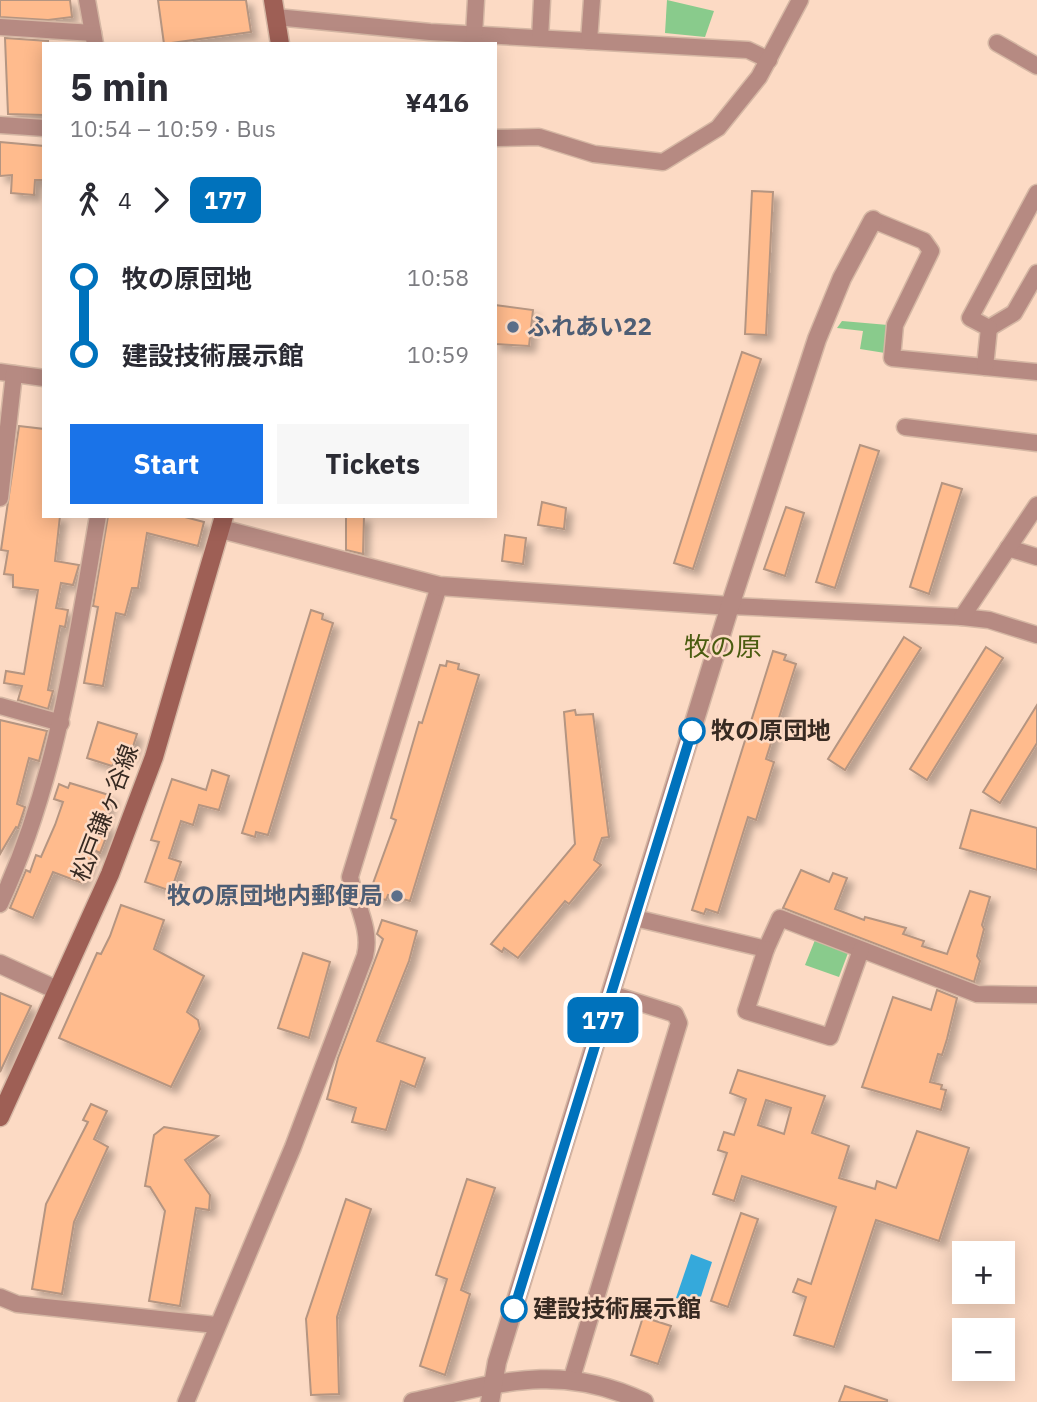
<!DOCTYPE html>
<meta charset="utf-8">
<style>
body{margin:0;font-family:"IBM Plex Sans","Noto Sans JP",sans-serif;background:#f7f7f7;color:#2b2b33;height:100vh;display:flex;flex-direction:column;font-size:26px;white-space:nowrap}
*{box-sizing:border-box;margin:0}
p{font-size:23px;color:#7c7c81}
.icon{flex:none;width:38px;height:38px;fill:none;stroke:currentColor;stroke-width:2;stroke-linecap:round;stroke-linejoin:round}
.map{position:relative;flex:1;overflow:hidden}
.side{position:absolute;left:42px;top:42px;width:455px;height:476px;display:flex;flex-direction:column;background:#fff;border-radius:0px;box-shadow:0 4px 18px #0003}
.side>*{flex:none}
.badge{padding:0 14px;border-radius:10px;font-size:24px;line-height:46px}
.controls{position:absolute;left:952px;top:1241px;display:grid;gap:14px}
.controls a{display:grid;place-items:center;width:63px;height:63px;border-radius:0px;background:#fff;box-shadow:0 4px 18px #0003;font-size:35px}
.map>.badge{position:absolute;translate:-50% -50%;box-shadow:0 0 0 4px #fff}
.legs{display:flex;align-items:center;gap:10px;height:77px;padding:0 28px;font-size:23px}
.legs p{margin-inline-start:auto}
.overview{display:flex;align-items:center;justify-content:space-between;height:119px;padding:0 28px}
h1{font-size:38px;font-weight:700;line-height:52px}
.action{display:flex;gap:14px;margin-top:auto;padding:14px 28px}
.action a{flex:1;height:80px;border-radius:0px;background:#1a73e8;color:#fff;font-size:28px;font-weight:700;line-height:80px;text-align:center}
.action a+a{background:#f7f7f7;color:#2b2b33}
ul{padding:0 28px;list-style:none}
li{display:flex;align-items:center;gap:24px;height:77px;font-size:26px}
li i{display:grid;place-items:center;width:10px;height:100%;margin:0 9px;background:currentColor}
li i::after{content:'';width:18px;height:18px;margin:-9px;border:5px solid;border-radius:50%;background:#fff}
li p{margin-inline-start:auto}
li:first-child i{background:linear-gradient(#0000 50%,currentColor 0)}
li:last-child i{background:linear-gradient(currentColor 50%,#0000 0)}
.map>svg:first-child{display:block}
.green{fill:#89cb8c}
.water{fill:#35a9db}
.building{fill:#ffbb8d;stroke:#b59581;stroke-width:2;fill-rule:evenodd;filter:url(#shadow)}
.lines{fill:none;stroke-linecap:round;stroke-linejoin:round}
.minor-casing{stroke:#d5b7a4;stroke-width:19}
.tertiary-casing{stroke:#d5b7a4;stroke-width:21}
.secondary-casing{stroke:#d5b7a4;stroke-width:21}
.minor{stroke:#b68a82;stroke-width:16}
.tertiary{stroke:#b68a82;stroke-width:18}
.secondary{stroke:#9e5f55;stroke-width:18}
.line-1-casing{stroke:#fff;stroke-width:16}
.line-1{stroke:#0072bc;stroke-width:10}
.service-dot{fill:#5c6f8a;stroke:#fcdac4;stroke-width:2.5}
.stop-1-dot{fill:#fff;stroke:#0072bc;stroke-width:3.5}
.labels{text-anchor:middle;stroke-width:5;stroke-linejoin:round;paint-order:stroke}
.service-label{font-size:24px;font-weight:bold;fill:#4e5e75;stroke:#fcdac4;text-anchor:start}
.stop-label{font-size:24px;font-weight:bold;fill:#372a22;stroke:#fcdac4;text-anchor:start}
.street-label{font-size:24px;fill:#372a22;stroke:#fcdac4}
.neighbourhood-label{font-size:26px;fill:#4a5c10;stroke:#fcdac4}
</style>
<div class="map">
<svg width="1037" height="1402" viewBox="0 0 1037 1402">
<defs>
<filter id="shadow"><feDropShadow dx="6" dy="6" stdDeviation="3.5" flood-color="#0004"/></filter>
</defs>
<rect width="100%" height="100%" fill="#fcdac4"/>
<!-- green -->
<g class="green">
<polygon points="667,0 714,11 705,37 665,33"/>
<polygon points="842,321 888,325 885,353 860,349 863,331 837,328"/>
<polygon points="815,940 848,953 839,977 805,965"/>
</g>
<!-- water -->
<polygon class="water" points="691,1254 712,1262 698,1306 676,1298"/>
<!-- building -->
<g class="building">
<polygon points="0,0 70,0 72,17 48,20 0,17"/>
<polygon points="158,0 246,0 251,32 164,44"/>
<polygon points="5,38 48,41 48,44 44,44 44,115 8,114"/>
<polygon points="0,142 44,146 44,180 35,180 34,195 11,193 12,175 0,176"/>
<polygon points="752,191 773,192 766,335 745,334"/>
<polygon points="495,305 533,310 529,346 495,344"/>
<polygon points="742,352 761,359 693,569 674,563"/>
<polygon points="19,426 44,429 44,516 60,516 55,561 79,565 73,585 61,583 56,608 68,610 65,627 60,626 48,690 53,691 48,709 18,700 22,686 4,683 6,671 24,674 38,590 13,587 13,575 4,574 8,551 1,550"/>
<polygon points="860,445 879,451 835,588 816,582"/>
<polygon points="942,483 962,489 929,594 910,587"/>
<polygon points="542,502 566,508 564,529 538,525"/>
<polygon points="786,507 804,513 785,576 764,569"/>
<polygon points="108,516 181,516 204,522 198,546 147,533 138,588 132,588 125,615 116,613 103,686 84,683 98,607 93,606"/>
<polygon points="346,516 364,516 363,554 346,550"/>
<polygon points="505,535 526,538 523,564 502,561"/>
<polygon points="311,610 323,614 322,619 333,623 268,835 256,832 255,837 242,833"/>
<polygon points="904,637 921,648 845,770 828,759"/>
<polygon points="986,647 1003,658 927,780 910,769"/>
<polygon points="773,651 786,655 784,660 796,664 766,759 774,762 756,820 748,817 718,913 706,909 704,914 692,910"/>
<polygon points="447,661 459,664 458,669 479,675 410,901 388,895 386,900 374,897 376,891 371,889 396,820 391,818 419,722 422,723 440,665 446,666"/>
<polygon points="1037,705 1037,743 1000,803 983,792"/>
<polygon points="575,710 576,715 593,714 609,837 602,838 594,860 601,865 569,904 565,901 518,958 504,948 502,952 491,944 575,844 564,712"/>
<polygon points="0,720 47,731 39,761 29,758 17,804 25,807 18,828 16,827 0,854"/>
<polygon points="98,722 137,734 130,756 121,753 112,766 87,758"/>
<polygon points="212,770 229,776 219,810 199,805 193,825 181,821 169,858 181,862 171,891 145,882 159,842 151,840 172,779 206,790"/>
<polygon points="70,783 112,796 104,818 104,825 110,827 100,853 94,850 82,883 53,872 33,918 10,908 26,870 30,872 36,855 41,857 55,825 63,802 54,799 59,784 68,788"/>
<polygon points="971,810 1037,828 1037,870 960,848"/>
<polygon points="801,870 829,882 833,873 847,878 835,909 864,920 865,917 906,928 903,934 924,941 922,946 947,954 970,891 990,897 982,925 984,929 977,956 980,961 974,982 783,908"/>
<polygon points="121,905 164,920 154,949 204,976 187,1012 198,1020 200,1029 171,1087 59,1038 97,953 101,954 110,936"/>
<polygon points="382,920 417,931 409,961 377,1041 425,1058 415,1087 401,1081 386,1130 352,1122 356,1108 327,1099 338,1058 383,939 377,934"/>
<polygon points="303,953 330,962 309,1038 278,1028"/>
<polygon points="937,990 957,998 947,1039 942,1055 938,1054 930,1082 942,1085 941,1089 946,1090 941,1110 862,1087 893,997 931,1010"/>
<polygon points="0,993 31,1006 0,1072"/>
<path d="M738,1070L825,1096L812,1133L849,1146L839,1178L875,1189L877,1181L896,1188L917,1131L969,1148L939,1241L876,1220L834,1347L794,1335L806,1297L793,1292L798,1279L811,1284L836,1207L742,1176L734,1201L713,1194L727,1153L718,1150L724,1132L734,1135L746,1099L730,1093ZM766,1100L791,1108L784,1134L758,1125Z"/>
<polygon points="91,1104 107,1111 94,1139 108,1147 74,1222 62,1294 32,1289 46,1204 88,1122 83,1120"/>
<polygon points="164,1127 218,1136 185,1160 210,1195 209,1210 196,1208 180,1306 149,1301 165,1211 150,1187 145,1186 154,1135"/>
<polygon points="467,1179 495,1188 461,1290 470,1294 445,1375 420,1366 447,1279 436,1275"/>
<polygon points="346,1199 371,1209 337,1317 339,1394 311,1395 306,1319"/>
<polygon points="741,1213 758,1219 728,1307 711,1301"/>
<polygon points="643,1317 671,1326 658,1364 631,1355"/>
<polygon points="845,1386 887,1400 887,1402 839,1402"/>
</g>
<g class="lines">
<!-- minor casing -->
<g class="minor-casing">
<g id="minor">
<polyline points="87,0 95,44"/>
<polyline points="276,17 430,32 748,50 769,60"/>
<polyline points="0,27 93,33"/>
<polyline points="474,35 476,0"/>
<polyline points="540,38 542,0"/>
<polyline points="589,41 592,0"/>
<polyline points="997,43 1037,66"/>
<polyline points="0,125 44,128"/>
<polyline points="495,138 539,137 594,154 663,162 718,128 759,77 800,0"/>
<polyline points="873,220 924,241 931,251 895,325 892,358 1037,372"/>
<polyline points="989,328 1014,313 1037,273"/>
<polyline points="985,367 989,328 970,318 1037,193"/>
<polyline points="0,372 44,378"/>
<polyline points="905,427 1037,443"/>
<polyline points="0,498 14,374"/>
<polyline points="1008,548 1037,557"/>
<polyline points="730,606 962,617 989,620 1037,635"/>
<polyline points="962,617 1037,505"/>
<polyline points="0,706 61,723"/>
<path d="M0,904C57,781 75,648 98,516"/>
<polyline points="635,918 766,949 780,918 977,994 1037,995"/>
<polyline points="766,949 746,1011 830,1037 861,950"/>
<polyline points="0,1297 17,1304 216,1325"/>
<polyline points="571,1381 679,1023 675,1014 612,994"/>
<path d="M186,1402L293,1147L365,956C372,929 355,903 350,877L439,586"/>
</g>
</g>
<!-- tertiary casing -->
<g class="tertiary-casing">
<g id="tertiary">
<polyline points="221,529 439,586 730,606"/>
<polyline points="0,964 57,990"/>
<path d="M413,1402C499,1383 559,1362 644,1402"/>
<polyline points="490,1402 497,1362 730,606 817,339 842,278 873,220"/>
</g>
</g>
<!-- secondary casing -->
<g class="secondary-casing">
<g id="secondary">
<polyline points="273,0 280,44"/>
<polyline points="0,1117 110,874 154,757 224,516"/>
</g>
</g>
<!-- minor -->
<use href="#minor" class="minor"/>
<!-- tertiary -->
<use href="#tertiary" class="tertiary"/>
<!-- secondary -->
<use href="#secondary" class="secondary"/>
</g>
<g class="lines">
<!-- line-1 casing -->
<g class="line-1-casing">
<polyline id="line-1" points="514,1309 692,731"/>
</g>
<!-- line-1 -->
<use href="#line-1" class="line-1"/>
</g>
<!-- markers -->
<g class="service-dot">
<circle cx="513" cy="327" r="7"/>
<circle cx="397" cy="896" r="7"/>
</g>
<g class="stop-1-dot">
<circle cx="692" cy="731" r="12"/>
<circle cx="514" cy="1309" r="12"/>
</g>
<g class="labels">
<!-- service labels -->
<g class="service-label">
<text x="527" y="335">ふれあい22</text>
<text x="383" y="904" text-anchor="end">牧の原団地内郵便局</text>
</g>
<!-- stop labels -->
<g class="stop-label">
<text x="711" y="739">牧の原団地</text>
<text x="533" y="1317">建設技術展示館</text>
</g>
<!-- street labels -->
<g class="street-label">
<text transform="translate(105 813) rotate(-69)" y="8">松戸鎌ヶ谷線</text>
</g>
<!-- neighbourhood labels -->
<g class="neighbourhood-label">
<text x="723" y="656">牧の原</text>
</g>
</g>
</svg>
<div class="controls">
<a>+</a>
<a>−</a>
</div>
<b class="badge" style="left:603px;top:1020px;background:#0072bc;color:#fff">177</b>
<section class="side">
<div class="overview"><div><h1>5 min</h1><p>10:54 – 10:59 · Bus</p></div><b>¥416</b></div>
<div class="legs"><svg class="icon" aria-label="walk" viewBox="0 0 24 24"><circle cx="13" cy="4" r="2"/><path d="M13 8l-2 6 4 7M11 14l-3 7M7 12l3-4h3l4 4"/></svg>4<svg class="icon" aria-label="forward" viewBox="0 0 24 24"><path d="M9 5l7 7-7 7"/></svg><b class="badge" style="background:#0072bc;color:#fff">177</b></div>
<ul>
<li><i style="color:#0072bc"></i><b>牧の原団地</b><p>10:58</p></li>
<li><i style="color:#0072bc"></i><b>建設技術展示館</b><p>10:59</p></li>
</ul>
<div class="action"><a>Start</a><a>Tickets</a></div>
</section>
</div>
